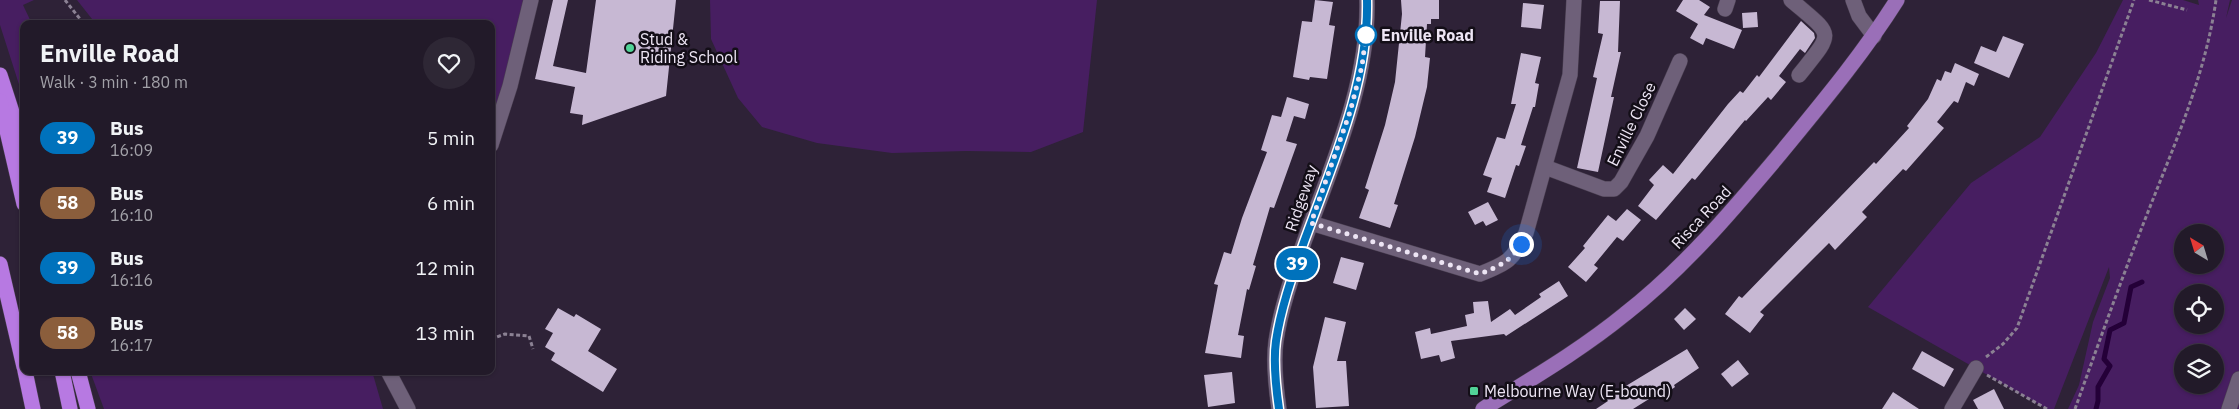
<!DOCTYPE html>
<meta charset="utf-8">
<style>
body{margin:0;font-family:"IBM Plex Sans",sans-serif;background:#2e2735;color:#f1f3f6;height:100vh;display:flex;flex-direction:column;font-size:19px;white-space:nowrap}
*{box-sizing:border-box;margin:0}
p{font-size:16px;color:#a2a1a8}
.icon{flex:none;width:28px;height:28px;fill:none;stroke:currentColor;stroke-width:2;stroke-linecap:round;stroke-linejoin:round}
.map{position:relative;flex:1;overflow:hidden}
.sheet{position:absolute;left:20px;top:20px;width:475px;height:355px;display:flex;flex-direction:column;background:#221a29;border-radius:10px;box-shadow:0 1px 4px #0004,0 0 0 1px #3f3846}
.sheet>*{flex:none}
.badge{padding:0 10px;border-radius:16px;font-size:18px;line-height:32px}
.needle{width:32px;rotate:322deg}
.fabs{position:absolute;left:2174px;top:224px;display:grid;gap:10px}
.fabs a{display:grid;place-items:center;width:50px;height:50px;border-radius:50%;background:#221a29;box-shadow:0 1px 4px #0004,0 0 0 1px #3f3846;font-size:25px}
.you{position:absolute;width:25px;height:25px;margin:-12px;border:4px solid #fff;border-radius:50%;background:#1a73e8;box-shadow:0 0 0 8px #1a73e833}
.map>.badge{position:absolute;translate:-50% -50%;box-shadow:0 0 0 2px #fff}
.round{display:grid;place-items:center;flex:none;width:52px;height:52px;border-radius:26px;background:#2e2735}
.headline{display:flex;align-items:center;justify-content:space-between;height:85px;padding:0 20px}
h1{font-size:24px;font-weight:700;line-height:38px}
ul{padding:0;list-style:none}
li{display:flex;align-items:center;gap:15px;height:65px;padding:0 20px}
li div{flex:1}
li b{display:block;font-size:19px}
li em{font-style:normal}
li .badge{min-width:55px;font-weight:700;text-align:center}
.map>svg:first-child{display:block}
.green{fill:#471e61;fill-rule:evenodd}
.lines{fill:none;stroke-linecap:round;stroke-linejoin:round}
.stream{stroke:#240038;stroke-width:5}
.building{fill:#c7b8d3}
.minor-casing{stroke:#4a3f51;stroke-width:16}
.major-casing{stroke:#4a3f51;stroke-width:16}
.highway-casing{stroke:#4a3f51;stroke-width:16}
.path{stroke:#8b8193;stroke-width:3;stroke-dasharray:4 2.5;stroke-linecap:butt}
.minor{stroke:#6e6079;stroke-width:15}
.major{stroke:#9a6fb8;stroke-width:15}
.highway{stroke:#b779e2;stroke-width:15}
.line-casing{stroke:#fff;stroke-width:11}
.line{stroke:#0072bc;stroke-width:8}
.walk{stroke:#ede5f4;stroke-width:5;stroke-dasharray:0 9}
.stop-dot{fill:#fff;stroke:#0072bc;stroke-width:2.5}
.poi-dot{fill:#51d397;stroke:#130e17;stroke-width:2}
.labels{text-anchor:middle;stroke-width:5;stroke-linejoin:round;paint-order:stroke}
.stop-label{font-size:16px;font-weight:bold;fill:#ede5f4;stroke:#130e17;text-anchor:start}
.poi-label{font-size:16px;fill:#ede5f4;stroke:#130e17;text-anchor:start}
.street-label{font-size:16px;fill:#ede5f4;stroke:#130e17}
</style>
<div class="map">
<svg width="2239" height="409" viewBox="0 0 2239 409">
<rect width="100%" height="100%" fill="#2e2237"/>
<!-- green -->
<g class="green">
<polygon points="0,0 34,0 23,5 32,24 24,24 24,100 0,25"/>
<polygon points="77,0 526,0 491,131 491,24 96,24"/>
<polygon points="710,0 1097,0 1083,132 1031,152 966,151 892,153 817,143 762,127 738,98 711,39"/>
<path d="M2123,0H2183L2199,5L2198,0H2230L2226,18L2232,0H2239V409H2068L2079,385L2093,322L2110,278L2109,267L2054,409H2047L1868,307L1971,183L2040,137L2096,53ZM2182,232H2215V265H2182ZM2182,292H2215V325H2182ZM2182,352H2215V385H2182Z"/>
<polygon points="90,371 372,371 383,409 104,409"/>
</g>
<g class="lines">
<!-- stream -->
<polyline class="stream" points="2096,409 2098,401 2098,387 2110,366 2104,359 2110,330 2124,323 2131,287 2142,282"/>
</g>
<!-- building -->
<g class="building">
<polygon points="553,0 568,0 553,66 586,73 596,0 676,0 666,96 582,125 583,115 570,113 575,87 535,79"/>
<polygon points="1315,0 1333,2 1329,25 1335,26 1327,79 1310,77 1309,80 1293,77 1302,21 1312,22"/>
<polygon points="1401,0 1439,0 1439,19 1431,19 1431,24 1427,24 1425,57 1430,58 1427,87 1415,137 1394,204 1398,205 1390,228 1359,218 1369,190 1365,188 1385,125 1395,82 1402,14"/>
<polygon points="1683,0 1699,0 1710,7 1704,15 1742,30 1734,49 1706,38 1703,45 1690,38 1698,24 1676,11"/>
<polygon points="1600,1 1620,1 1618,52 1621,52 1611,97 1614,97 1598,172 1577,168 1597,78 1593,77 1603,34 1598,33"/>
<polygon points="1523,3 1544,5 1541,29 1521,27"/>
<polygon points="1757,12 1758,27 1743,28 1742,13"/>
<polygon points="1801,21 1814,33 1815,38 1805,53 1800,49 1779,76 1786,82 1771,100 1768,97 1746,121 1745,120 1695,180 1692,178 1656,220 1638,206 1654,185 1649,180 1663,165 1673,174 1728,104 1740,91 1743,93 1757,75 1759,77"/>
<polygon points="2003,36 2024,44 2009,78 1974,63 1981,46 1996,52"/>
<polygon points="1521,53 1541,57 1535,83 1539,84 1535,107 1533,107 1521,145 1526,146 1519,166 1516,165 1505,198 1487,192 1492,178 1483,175 1497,137 1505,139 1516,104 1511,104"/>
<polygon points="1955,63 1979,74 1974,86 1966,82 1958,103 1954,101 1937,122 1944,128 1906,171 1903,169 1862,212 1867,217 1835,250 1829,243 1760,312 1764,315 1750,333 1725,314 1739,296 1742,298 1874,162 1876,164 1909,128 1907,126 1928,99 1937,79 1941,81 1945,71 1951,73"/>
<polygon points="1287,97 1309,104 1305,119 1294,116 1286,141 1297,144 1274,208 1270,207 1253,265 1256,266 1249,290 1247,289 1238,335 1244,336 1241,358 1205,353 1218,285 1214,284 1224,252 1231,254 1242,218 1267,152 1261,150 1272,115 1281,117"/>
<polygon points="1488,202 1498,220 1486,226 1483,221 1475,225 1468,212"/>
<polygon points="1627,209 1641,220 1623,241 1617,237 1594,265 1598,268 1586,282 1568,267 1585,248 1583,246 1608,215 1616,221"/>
<polygon points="1341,257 1364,263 1356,290 1333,283"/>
<polygon points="1559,281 1568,296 1506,336 1504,334 1451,341 1455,358 1441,362 1439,355 1421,359 1415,332 1430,328 1431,334 1467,326 1465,315 1474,313 1473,302 1488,301 1491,322 1510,309 1515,315 1541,297 1539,294"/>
<polygon points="558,308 574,317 576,314 601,329 588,351 617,369 603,392 551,360 555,353 545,347 553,333 545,329"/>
<polygon points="1685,308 1696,319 1684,330 1674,319"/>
<polygon points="1325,317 1346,322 1337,361 1346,361 1349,406 1316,408 1313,367"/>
<polygon points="1687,349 1699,368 1674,385 1675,387 1660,398 1657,394 1633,409 1596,409 1608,401 1606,398"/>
<polygon points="1922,351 1954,369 1944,387 1912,369"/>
<polygon points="1738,360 1749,374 1732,387 1721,374"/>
<polygon points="1232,372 1235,403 1208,407 1204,375"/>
<polygon points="1994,389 2004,409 1978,409 1973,400"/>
<polygon points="1893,392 1919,409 1882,409"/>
</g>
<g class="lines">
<!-- minor casing -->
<g class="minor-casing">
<g id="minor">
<path d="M1791,0C1834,37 1835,30 1799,75"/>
<polyline points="1853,0 1859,16 1874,36"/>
<polyline points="1725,9 1728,0"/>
<polyline points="491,145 510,86 531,0"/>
<polyline points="1545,167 1604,189 1614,189 1621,182 1647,136 1680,61"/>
<path d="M1311,223L1480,274C1508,263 1513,260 1526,233L1570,75L1574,0"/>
<polyline points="388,371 408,409"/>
<path d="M1279,409C1276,388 1273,362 1276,341C1281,307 1293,274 1304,242C1332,165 1369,83 1367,0"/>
<polyline points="1952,409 1976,368"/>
<polyline points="2229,409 2239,379"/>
</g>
</g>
<!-- major casing -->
<g class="major-casing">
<path id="major" d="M1483,409C1531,379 1581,350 1625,314C1684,268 1732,211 1780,154C1821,104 1863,54 1897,0"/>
</g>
<!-- highway casing -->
<g class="highway-casing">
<g id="highway">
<polyline points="0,75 24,149"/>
<polyline points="0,101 24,204"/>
<polyline points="0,264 24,367"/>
<polyline points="25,371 33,409"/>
<polyline points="62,371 70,409"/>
<polyline points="78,371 88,409"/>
</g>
</g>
<!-- path -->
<g class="path">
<polyline points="65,0 84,24"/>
<polyline points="2149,0 2187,10"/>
<polyline points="491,339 505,334 529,336 533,349"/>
<polyline points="1986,357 2003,344 2017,328 2134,0"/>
<polyline points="1987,375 2047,409"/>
<path d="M2075,409C2098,345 2121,280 2146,217C2174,145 2205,77 2216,0"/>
</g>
<!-- minor -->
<use href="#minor" class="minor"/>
<!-- major -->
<use href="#major" class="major"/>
<!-- highway -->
<use href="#highway" class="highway"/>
</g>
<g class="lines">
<!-- line casing -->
<g class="line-casing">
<path id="line" d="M1279,409C1276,388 1273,362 1276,341C1281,307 1293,274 1304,242C1332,165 1369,83 1367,0"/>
</g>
<!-- line -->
<use href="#line" class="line"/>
<!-- walk -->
<path class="walk" d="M1366,35L1362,66L1350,112L1311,223L1480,274C1497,267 1512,261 1521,244"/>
</g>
<!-- markers -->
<circle class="stop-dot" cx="1366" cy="35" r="10"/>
<g class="poi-dot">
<circle cx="630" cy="48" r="5"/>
<rect x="1469" y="386" width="10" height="10" rx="2.5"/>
</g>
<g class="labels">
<!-- stop labels -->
<g class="stop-label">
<text x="1381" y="41">Enville Road</text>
</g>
<!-- poi labels -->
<g class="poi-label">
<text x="640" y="45">Stud &amp;<tspan x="640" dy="18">Riding School</tspan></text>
<text x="1484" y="397">Melbourne Way (E-bound)</text>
</g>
<!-- street labels -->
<g class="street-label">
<text transform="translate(1631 124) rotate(-64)" y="6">Enville Close</text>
<text transform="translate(1301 198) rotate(-71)" y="6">Ridgeway</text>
<text transform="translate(1701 217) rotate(-47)" y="6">Risca Road</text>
</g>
</g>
</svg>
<div class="fabs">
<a><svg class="needle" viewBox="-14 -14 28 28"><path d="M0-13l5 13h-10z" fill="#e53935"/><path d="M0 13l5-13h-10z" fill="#a2a1a8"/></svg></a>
<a><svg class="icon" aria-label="locate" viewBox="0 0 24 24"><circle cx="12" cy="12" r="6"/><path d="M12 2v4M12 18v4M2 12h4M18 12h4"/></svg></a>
<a><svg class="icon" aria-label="layers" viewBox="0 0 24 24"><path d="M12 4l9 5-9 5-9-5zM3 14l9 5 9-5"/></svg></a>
</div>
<div class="you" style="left:1521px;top:244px"></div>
<b class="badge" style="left:1297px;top:264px;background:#0072bc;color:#fff">39</b>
<section class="sheet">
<div class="headline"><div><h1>Enville Road</h1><p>Walk · 3 min · 180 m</p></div><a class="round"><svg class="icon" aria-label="heart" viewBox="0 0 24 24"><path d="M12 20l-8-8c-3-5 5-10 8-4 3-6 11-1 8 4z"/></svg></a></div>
<ul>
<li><span class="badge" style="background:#0072bc;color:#fff">39</span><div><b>Bus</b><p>16:09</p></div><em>5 min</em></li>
<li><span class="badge" style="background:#8b5e3c;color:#fff">58</span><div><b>Bus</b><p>16:10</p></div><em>6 min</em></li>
<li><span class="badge" style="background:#0072bc;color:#fff">39</span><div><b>Bus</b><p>16:16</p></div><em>12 min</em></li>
<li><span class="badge" style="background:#8b5e3c;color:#fff">58</span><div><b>Bus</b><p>16:17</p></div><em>13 min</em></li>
</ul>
</section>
</div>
